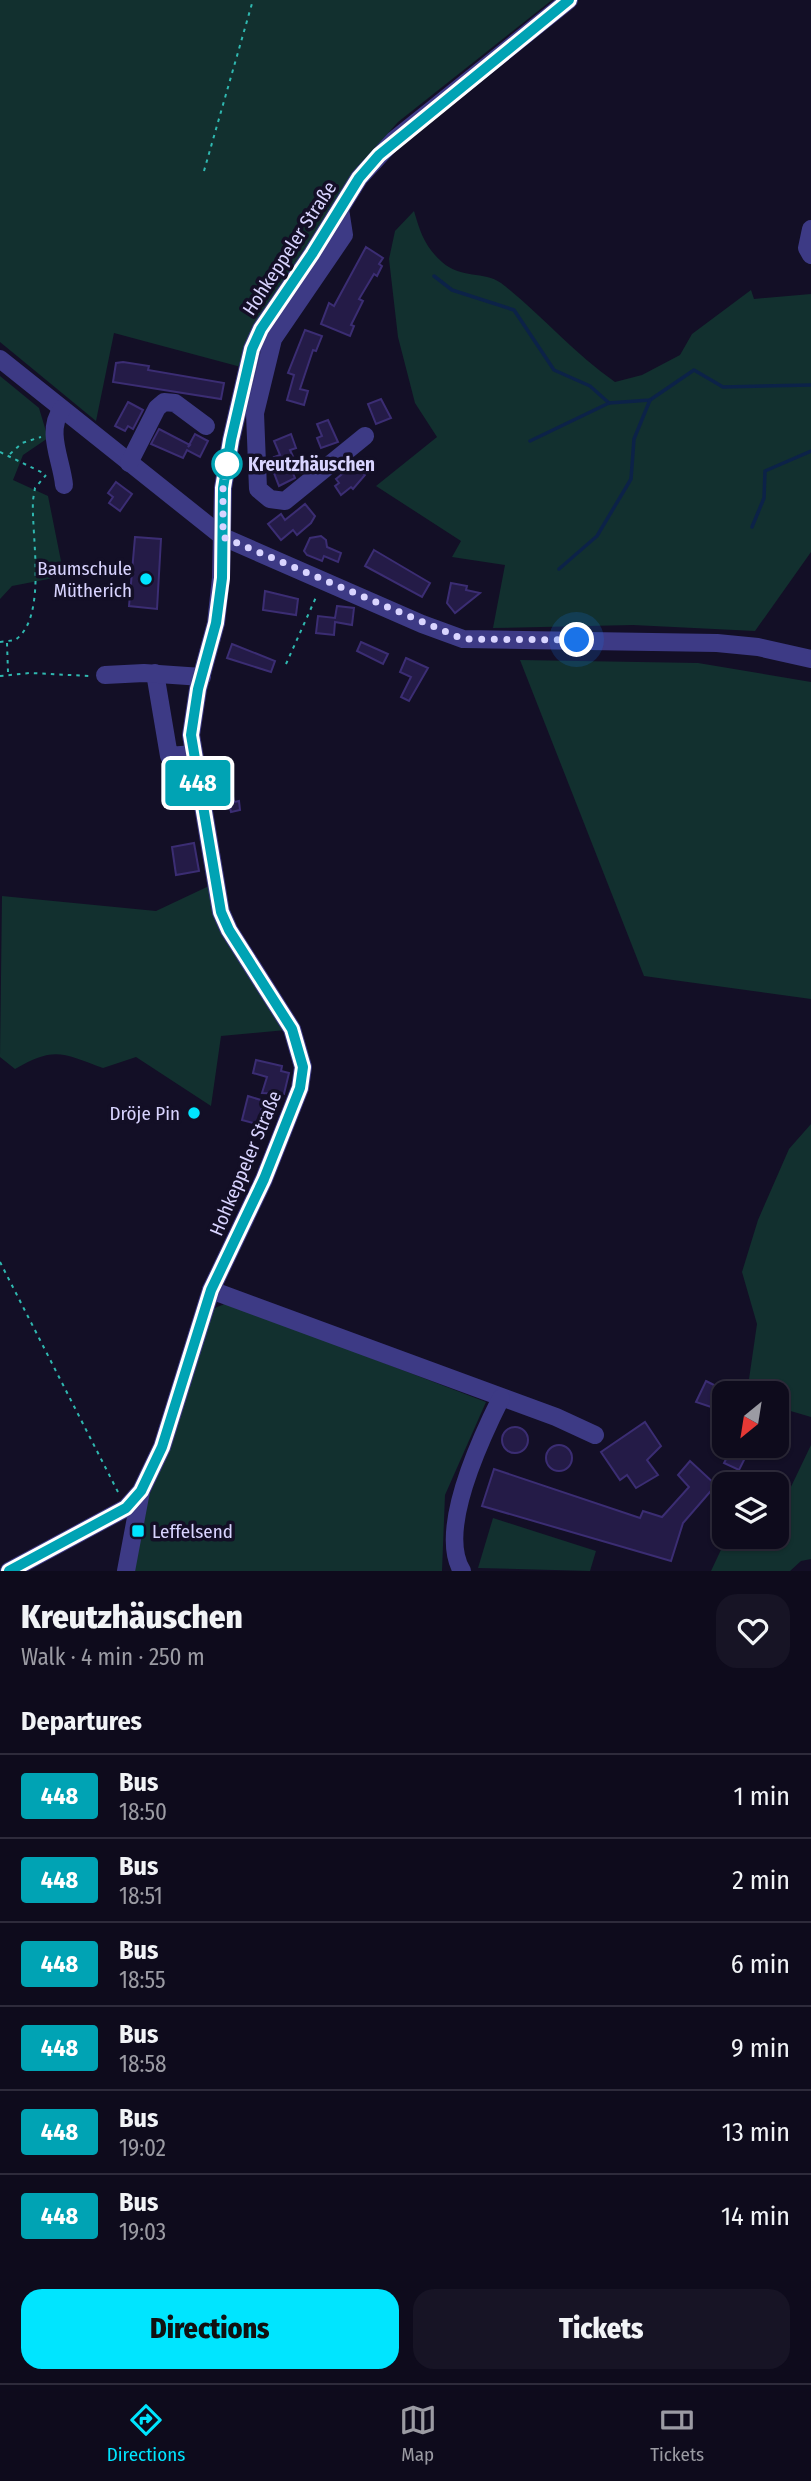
<!DOCTYPE html>
<meta charset="utf-8">
<style>
body{margin:0;font-family:"Fira Sans Condensed",sans-serif;background:#171425;color:#f1f3f6;height:100vh;display:flex;flex-direction:column;font-size:26px;white-space:nowrap}
*{box-sizing:border-box;margin:0}
p{font-size:23px;color:#9b9ba3}
.icon{flex:none;width:38px;height:38px;fill:none;stroke:currentColor;stroke-width:2;stroke-linecap:round;stroke-linejoin:round}
.map{position:relative;height:1571px;overflow:hidden}
.panel{display:flex;flex-direction:column;background:#0e0b1c;flex:1}
.panel>*{flex:none}
.badge{padding:0 14px;border-radius:5px;font-size:24px;line-height:46px}
.needle{width:46px;rotate:210deg}
.buttons{position:absolute;left:712px;top:1381px;display:grid;gap:14px}
.buttons a{display:grid;place-items:center;width:77px;height:77px;border-radius:14px;background:#0e0b1c;box-shadow:0 2px 5px #0004,0 0 0 2px #2e2b3b;font-size:35px}
.you{position:absolute;width:35px;height:35px;margin:-18px;border:5px solid #fff;border-radius:50%;background:#1a73e8;box-shadow:0 0 0 10px #1a73e833}
.map>.badge{position:absolute;translate:-50% -50%;box-shadow:0 0 0 4px #fff}
h2{padding:0 21px;font-size:26px;line-height:63px}
.round{display:grid;place-items:center;flex:none;width:74px;height:74px;border-radius:21px;background:#171425}
.summary{display:flex;align-items:center;justify-content:space-between;height:119px;padding:0 21px}
h1{font-size:33px;font-weight:800;line-height:52px}
.button{display:flex;gap:14px;margin-top:auto;padding:14px 21px}
.button a{flex:1;height:80px;border-radius:21px;background:#00e5ff;color:#111;font-size:28px;font-weight:800;line-height:80px;text-align:center}
.button a+a{background:#171425;color:#f1f3f6}
ul{padding:0;list-style:none}
li{display:flex;align-items:center;gap:21px;height:84px;padding:0 21px;border-top:2px solid #2e2b3b}
li div{flex:1}
li b{display:block;font-size:26px}
li em{font-style:normal}
li .badge{min-width:77px;font-weight:700;text-align:center}
.tabs{display:flex;justify-content:space-around;align-items:center;height:98px;border-top:2px solid #2e2b3b;background:#0e0b1c;font-size:19px;color:#9b9ba3}
.tabs a{display:grid;justify-items:center;gap:4px}
.tabs .current{color:#00e5ff}
.map>svg:first-child{display:block}
.green{fill:#12302f}
.lines{fill:none;stroke-linecap:round;stroke-linejoin:round}
.stream{stroke:#0c2248;stroke-width:3.5}
.building{fill:#241b47;stroke:#3b2d73;stroke-width:2}
.path{stroke:#2fb8b0;stroke-width:2;stroke-dasharray:3.5 5;stroke-linecap:butt}
.minor{stroke:#3d3a85;stroke-width:18}
.line-casing{stroke:#fff;stroke-width:16}
.line{stroke:#00a3b4;stroke-width:10}
.walk{stroke:#d9d4ff;stroke-width:7;stroke-dasharray:0 12.6}
.stop-dot{fill:#fff;stroke:#00a3b4;stroke-width:3.5}
.poi-dot{fill:#00e5ff;stroke:#130f26;stroke-width:2.5}
.labels{text-anchor:middle;stroke-width:7;stroke-linejoin:round;paint-order:stroke}
.street-label{font-size:19px;fill:#d9d4ff;stroke:#130f26}
.stop-label{font-size:19px;font-weight:bold;fill:#d9d4ff;stroke:#130f26;text-anchor:start}
.poi-label{font-size:19px;fill:#d9d4ff;stroke:#130f26;text-anchor:end}
</style>
<div class="map">
<svg width="811" height="1571" viewBox="0 0 811 1571">
<rect width="100%" height="100%" fill="#130f26"/>
<!-- green -->
<g class="green">
<polygon points="0,0 552,0 398,122 358,167 241,367 114,333 96,421 0,342"/>
<path d="M414,211C420,232 425,247 442,262C461,279 484,271 501,283C541,314 573,353 615,382L642,375L680,355L692,334L751,290L754,299L811,294V552L755,631L633,625L493,628L505,565L452,557L461,541L376,486L437,437L415,403L398,337L389,259L395,231Z"/>
<polygon points="0,376 39,408 48,438 23,455 13,480 48,496 64,576 12,586 0,599"/>
<polygon points="520,660 698,663 811,682 811,999 644,976"/>
<path d="M209,886L286,1030L221,1036L211,1106L136,1057L103,1068C63,1053 54,1046 15,1069L0,1057L2,896L156,911Z"/>
<polygon points="811,1124 811,1417 777,1407 777,1393 747,1393 757,1324 742,1272 758,1220 789,1149"/>
<polygon points="227,1303 486,1402 445,1495 442,1571 132,1571 146,1503 173,1439 210,1310"/>
<polygon points="811,1445 811,1559 801,1561 790,1571 711,1571 727,1537 777,1536 777,1488 789,1491"/>
<polygon points="493,1518 596,1551 590,1571 478,1568"/>
</g>
<g class="lines">
<!-- stream -->
<g class="stream">
<polyline points="434,276 452,290 514,310 554,370 590,386 609,403"/>
<polyline points="530,441 609,403 650,400 694,370 723,387 811,385"/>
<polyline points="752,527 764,498 765,471 811,451"/>
<polyline points="559,569 597,536 631,479 634,439 650,400"/>
</g>
</g>
<!-- building -->
<g class="building">
<polygon points="366,247 383,258 379,264 382,266 377,276 374,274 359,299 363,301 351,325 354,326 350,336 321,324 329,303 334,306"/>
<polygon points="305,330 322,336 316,351 313,350 300,389 308,391 304,405 287,400 294,375 288,373"/>
<polygon points="123,362 149,366 148,370 224,383 221,399 113,382 116,363"/>
<polygon points="381,399 391,418 376,424 368,404"/>
<polygon points="128,402 143,410 133,429 128,426 125,431 115,426"/>
<polygon points="328,420 338,442 321,448 317,438 322,436 317,424"/>
<polygon points="159,429 190,445 188,447 195,434 208,441 200,457 187,450 183,458 151,444"/>
<polygon points="291,434 296,448 290,450 296,463 290,466 295,478 279,486 274,473 280,470 274,457 280,455 274,441"/>
<polygon points="356,463 365,475 353,489 351,487 341,495 335,486 339,483 336,479"/>
<polygon points="116,482 132,494 120,511 109,503 113,497 108,493"/>
<polygon points="305,504 315,516 311,523 297,535 293,530 281,540 268,524 281,514 285,520"/>
<polygon points="321,536 326,540 327,547 341,553 338,562 324,556 322,561 307,555 304,551 310,538"/>
<polygon points="135,537 161,539 157,609 129,606"/>
<polygon points="374,550 430,583 422,597 365,566"/>
<polygon points="451,583 467,586 466,590 480,593 455,613 447,603"/>
<polygon points="265,591 298,599 296,615 263,610"/>
<polygon points="337,606 354,608 352,625 335,622 334,635 316,633 318,616 335,618"/>
<polygon points="361,642 388,654 383,664 357,651"/>
<polygon points="232,644 275,661 271,672 227,658"/>
<polygon points="406,658 428,668 409,701 401,697 411,677 400,672"/>
<polygon points="231,785 234,802 239,801 240,810 231,812 230,808 222,809 218,787"/>
<polygon points="194,843 199,871 176,875 172,847"/>
<polygon points="256,1060 282,1066 281,1071 289,1073 284,1094 262,1093 267,1077 253,1073"/>
<polygon points="248,1096 264,1101 257,1124 242,1120"/>
<polygon points="706,1381 726,1391 717,1409 696,1402"/>
<polygon points="645,1422 661,1446 647,1460 658,1475 636,1488 627,1475 620,1480 601,1452"/>
<circle cx="515" cy="1440" r="13"/>
<circle cx="559" cy="1458" r="13"/>
<polygon points="733,1446 751,1446 739,1470 724,1463"/>
<polygon points="690,1461 716,1485 683,1523 671,1561 482,1506 494,1469 640,1518 643,1511 662,1517 689,1487 678,1475"/>
</g>
<g class="lines">
<!-- path -->
<g class="path">
<polyline points="204,171 253,0"/>
<polyline points="0,452 45,474"/>
<polyline points="10,454 22,443 41,437"/>
<path d="M0,642L15,640C48,618 31,535 33,500L35,488L46,475"/>
<polyline points="7,643 8,672"/>
<polyline points="286,664 317,595"/>
<polyline points="0,676 30,673 90,676"/>
<polyline points="0,1262 119,1494"/>
</g>
<!-- minor -->
<g class="minor">
<polyline points="340,209 344,235 273,339 255,413 258,489 270,499 285,501 365,436"/>
<polyline points="811,229 807,248 811,255"/>
<polyline points="0,359 223,537 422,624 463,639 717,643 758,647 811,659"/>
<path d="M62,409C45,431 62,461 64,485"/>
<polyline points="129,463 157,408 164,402 175,403 206,426"/>
<polyline points="155,673 169,756 193,754"/>
<polyline points="105,675 144,673 202,677"/>
<polyline points="211,1290 556,1417 595,1435"/>
<polyline points="9,1571 126,1508 141,1491 162,1447 211,1290 264,1179 300,1088 303,1067 292,1029 229,930 221,912 191,735 198,689 216,623 221,578 223,488 231,440 252,349 261,329 312,254 359,178 394,140 569,0"/>
<polyline points="126,1571 141,1491"/>
<path d="M462,1571C437,1530 482,1436 501,1398"/>
</g>
</g>
<g class="lines">
<!-- line casing -->
<g class="line-casing">
<polyline id="line" points="9,1571 126,1508 141,1491 162,1447 211,1290 264,1179 300,1088 303,1067 292,1029 229,930 221,912 191,735 198,689 216,623 222,578 223,488 231,440 252,349 261,329 312,254 359,178 379,155 569,0"/>
</g>
<!-- line -->
<use href="#line" class="line"/>
<!-- walk -->
<polyline class="walk" points="227,464 223,488 223,537 463,639 577,640"/>
</g>
<!-- markers -->
<circle class="stop-dot" cx="227" cy="464" r="14"/>
<g class="poi-dot">
<circle cx="146" cy="579" r="7"/>
<circle cx="194" cy="1113" r="7"/>
<rect x="131" y="1524" width="14" height="14" rx="3.5"/>
</g>
<g class="labels">
<!-- street labels -->
<g class="street-label">
<text transform="translate(289 248) rotate(-57)" y="7">Hohkeppeler Straße</text>
<text transform="translate(245 1163) rotate(-67)" y="7">Hohkeppeler Straße</text>
</g>
<!-- stop labels -->
<g class="stop-label">
<text x="248" y="471">Kreutzhäuschen</text>
</g>
<!-- poi labels -->
<g class="poi-label">
<text x="132" y="575">Baumschule<tspan x="132" dy="22">Mütherich</tspan></text>
<text x="180" y="1120">Dröje Pin</text>
<text x="152" y="1538" text-anchor="start">Leffelsend</text>
</g>
</g>
</svg>
<div class="buttons">
<a><svg class="needle" viewBox="-14 -14 28 28"><path d="M0-13l5 13h-10z" fill="#e53935"/><path d="M0 13l5-13h-10z" fill="#9b9ba3"/></svg></a>
<a><svg class="icon" aria-label="layers" viewBox="0 0 24 24"><path d="M12 4l9 5-9 5-9-5zM3 14l9 5 9-5"/></svg></a>
</div>
<div class="you" style="left:577px;top:640px"></div>
<b class="badge" style="left:198px;top:783px;background:#00a3b4;color:#fff">448</b>
</div>
<section class="panel">
<div class="summary"><div><h1>Kreutzhäuschen</h1><p>Walk · 4 min · 250 m</p></div><a class="round"><svg class="icon" aria-label="heart" viewBox="0 0 24 24"><path d="M12 20l-8-8c-3-5 5-10 8-4 3-6 11-1 8 4z"/></svg></a></div>
<h2>Departures</h2>
<ul>
<li><span class="badge" style="background:#00a3b4;color:#fff">448</span><div><b>Bus</b><p>18:50</p></div><em>1 min</em></li>
<li><span class="badge" style="background:#00a3b4;color:#fff">448</span><div><b>Bus</b><p>18:51</p></div><em>2 min</em></li>
<li><span class="badge" style="background:#00a3b4;color:#fff">448</span><div><b>Bus</b><p>18:55</p></div><em>6 min</em></li>
<li><span class="badge" style="background:#00a3b4;color:#fff">448</span><div><b>Bus</b><p>18:58</p></div><em>9 min</em></li>
<li><span class="badge" style="background:#00a3b4;color:#fff">448</span><div><b>Bus</b><p>19:02</p></div><em>13 min</em></li>
<li><span class="badge" style="background:#00a3b4;color:#fff">448</span><div><b>Bus</b><p>19:03</p></div><em>14 min</em></li>
</ul>
<div class="button"><a>Directions</a><a>Tickets</a></div>
</section>
<nav class="tabs">
<a class="current"><svg class="icon" aria-label="directions" viewBox="0 0 24 24"><path d="M12 3l9 9-9 9-9-9zM9 14v-3h6M13 9l2 2-2 2"/></svg>Directions</a>
<a><svg class="icon" aria-label="map" viewBox="0 0 24 24"><path d="M3 6l6-2 6 2 6-2v14l-6 2-6-2-6 2zM9 4v14M15 6v14"/></svg>Map</a>
<a><svg class="icon" aria-label="tickets" viewBox="0 0 24 24"><path d="M3 7h18v10H3zM15 7v10"/></svg>Tickets</a>
</nav>
